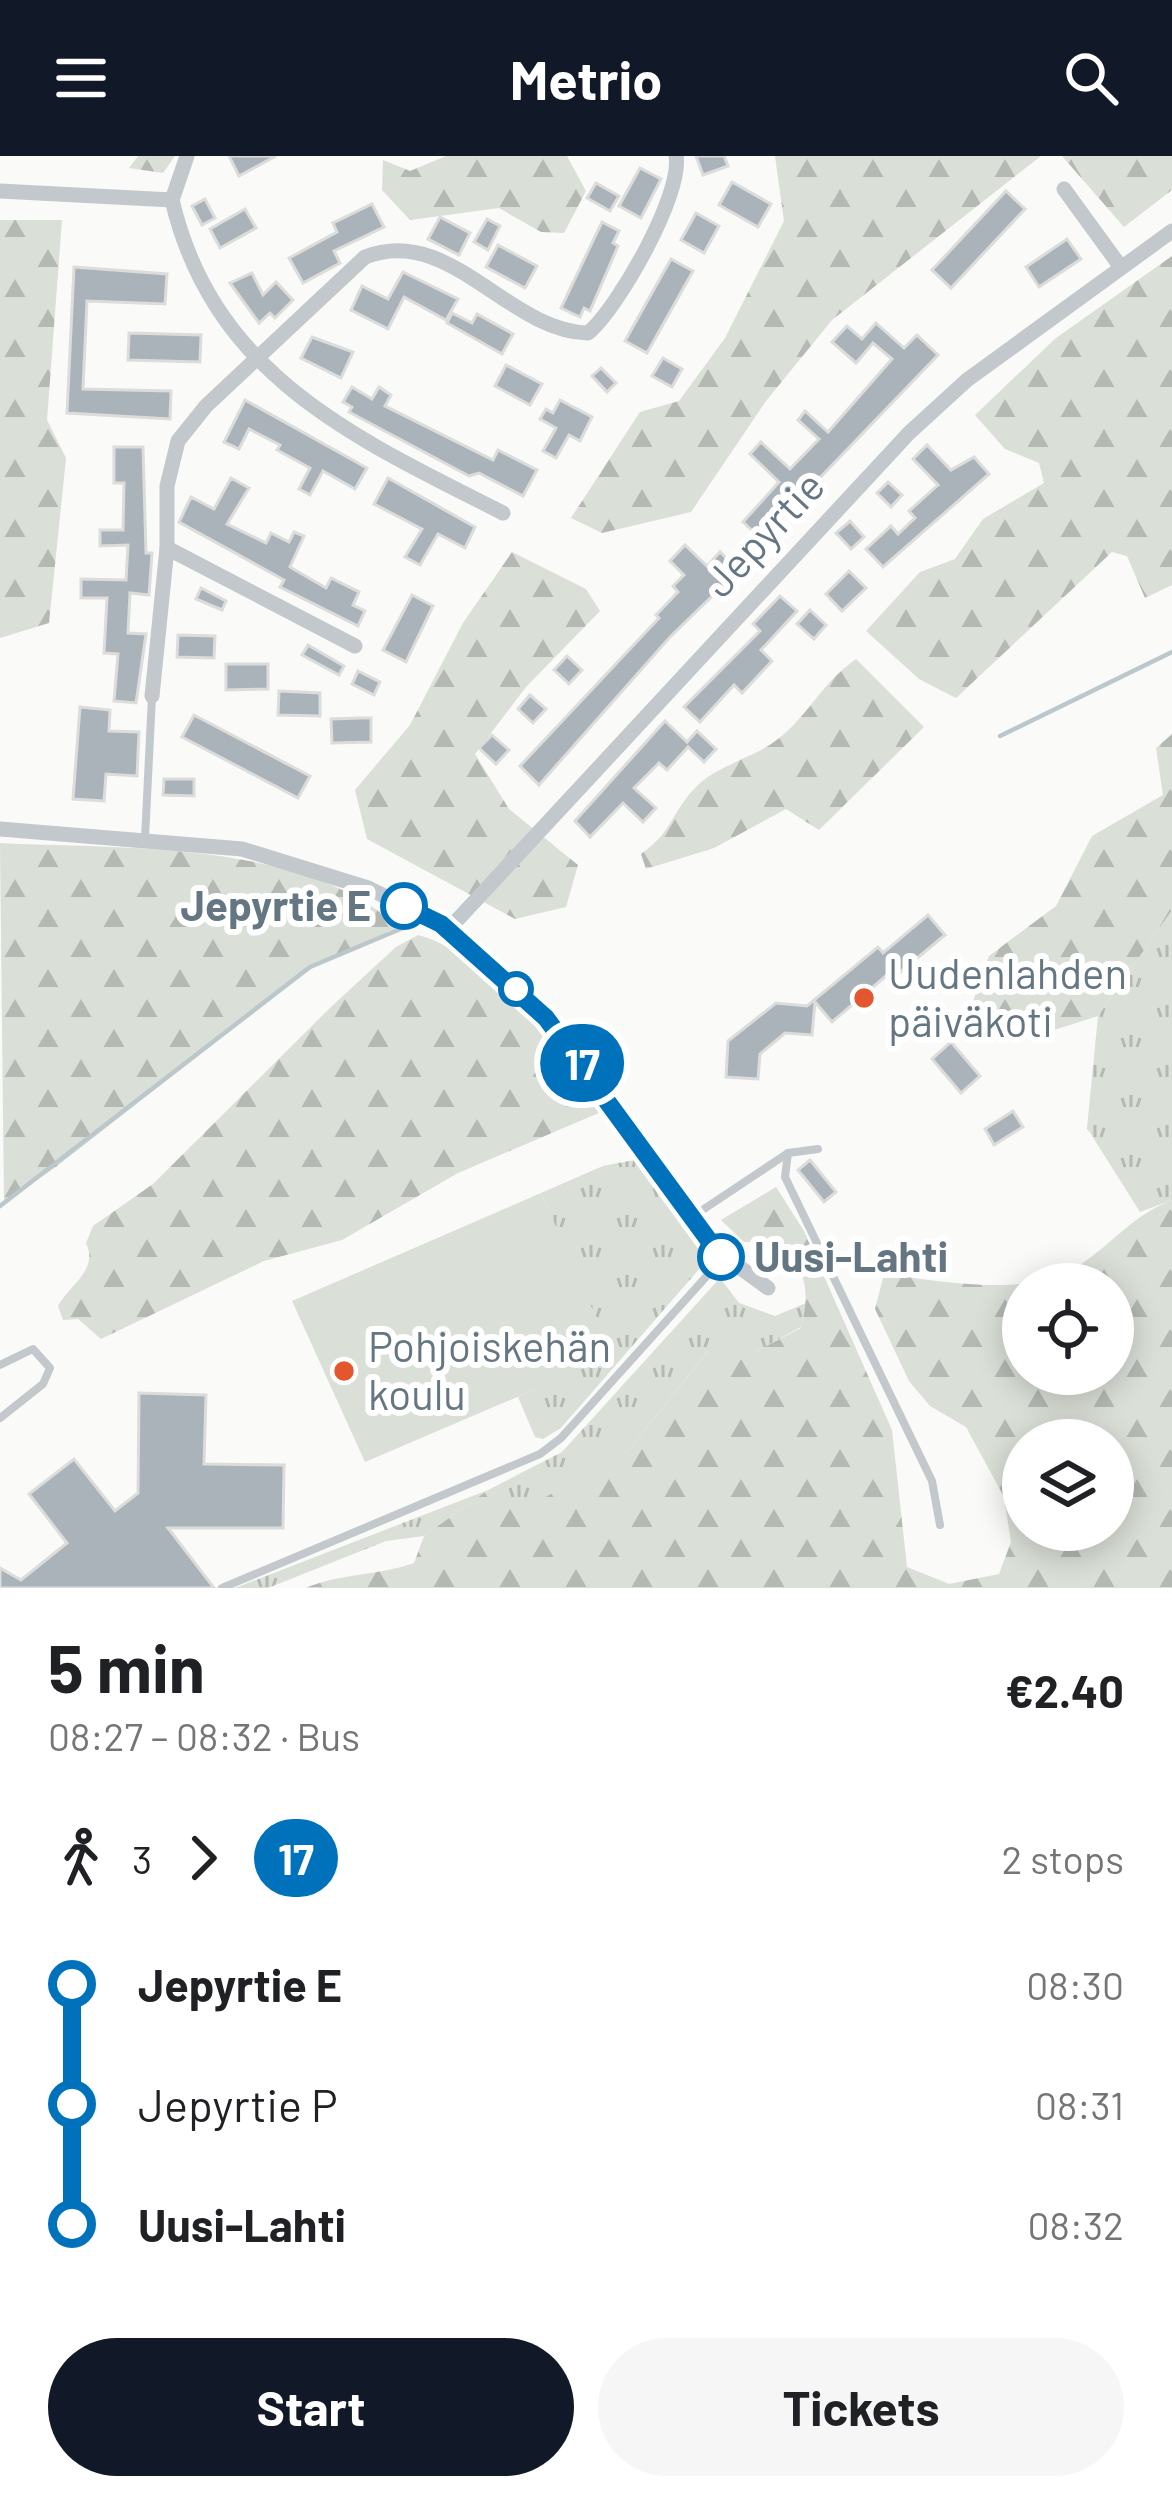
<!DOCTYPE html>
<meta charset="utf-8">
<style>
body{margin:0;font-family:Barlow,sans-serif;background:#f6f6f6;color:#202124;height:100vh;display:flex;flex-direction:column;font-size:45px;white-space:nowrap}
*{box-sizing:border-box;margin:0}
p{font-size:39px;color:#757577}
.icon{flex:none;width:66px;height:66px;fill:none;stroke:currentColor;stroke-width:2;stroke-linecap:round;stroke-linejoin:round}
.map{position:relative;height:1432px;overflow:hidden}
.sheet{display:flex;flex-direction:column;background:#fff;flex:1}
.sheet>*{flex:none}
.badge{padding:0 24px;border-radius:39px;font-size:42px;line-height:78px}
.buttons{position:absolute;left:1002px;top:1107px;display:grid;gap:24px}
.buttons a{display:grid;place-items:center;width:132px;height:132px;border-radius:50%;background:#fff;box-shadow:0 6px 30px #0003;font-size:60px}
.map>.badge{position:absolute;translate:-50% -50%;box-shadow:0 0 0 6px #fff}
.legs{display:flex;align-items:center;gap:18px;height:132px;padding:0 48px;font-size:39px}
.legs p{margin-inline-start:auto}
.headline{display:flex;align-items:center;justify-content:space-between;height:204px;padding:0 48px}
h1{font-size:66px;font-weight:700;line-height:90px}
.action{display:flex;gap:24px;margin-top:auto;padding:24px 48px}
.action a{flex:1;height:138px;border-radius:72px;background:#111827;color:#fff;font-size:48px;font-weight:700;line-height:138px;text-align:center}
.action a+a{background:#f6f6f6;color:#202124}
ul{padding:0 48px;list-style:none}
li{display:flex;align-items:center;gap:42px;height:120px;font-size:45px}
li i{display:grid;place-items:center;width:18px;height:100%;margin:0 15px;background:currentColor}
li i::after{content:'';width:30px;height:30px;margin:-15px;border:9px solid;border-radius:50%;background:#fff}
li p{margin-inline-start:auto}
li:first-child i{background:linear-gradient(#0000 50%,currentColor 0)}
li:last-child i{background:linear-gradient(currentColor 50%,#0000 0)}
header{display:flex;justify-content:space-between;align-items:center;height:156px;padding:0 48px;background:#111827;color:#fff;font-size:54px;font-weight:700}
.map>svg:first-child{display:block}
.grass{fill:url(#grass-tufts)}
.forest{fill:url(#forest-firs);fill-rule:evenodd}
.pitch{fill:#dadfd7}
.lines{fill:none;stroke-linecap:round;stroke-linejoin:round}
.stream{stroke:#bbc7cb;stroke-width:4.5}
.building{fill:#aab3b9;stroke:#dcdcda;stroke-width:3}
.lane{stroke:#c3c8cc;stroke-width:8}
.street{stroke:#c3c8cc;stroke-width:15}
.line-1-casing{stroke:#fff;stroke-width:27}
.line-1{stroke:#0072bc;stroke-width:18}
.stop-1-dot{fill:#fff;stroke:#0072bc;stroke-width:6}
.poi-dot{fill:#e4572e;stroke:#fff;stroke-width:4.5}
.labels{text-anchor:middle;stroke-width:12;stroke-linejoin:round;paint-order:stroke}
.street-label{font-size:42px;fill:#657683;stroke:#fff}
.stop-label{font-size:42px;font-weight:bold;fill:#657683;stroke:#fff;text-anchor:end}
.poi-label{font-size:42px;fill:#657683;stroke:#fff;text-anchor:start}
</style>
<header><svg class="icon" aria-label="menu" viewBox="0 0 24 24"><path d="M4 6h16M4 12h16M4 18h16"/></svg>Metrio<svg class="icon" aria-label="search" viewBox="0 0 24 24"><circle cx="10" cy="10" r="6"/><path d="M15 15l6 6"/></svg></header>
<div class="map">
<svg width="1172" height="1432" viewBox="0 0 1172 1432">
<defs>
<pattern id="grass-tufts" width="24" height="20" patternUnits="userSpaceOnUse" patternTransform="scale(3)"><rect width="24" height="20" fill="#dadfd7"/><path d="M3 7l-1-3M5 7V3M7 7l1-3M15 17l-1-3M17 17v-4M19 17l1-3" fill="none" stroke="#b4b9b4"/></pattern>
<pattern id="forest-firs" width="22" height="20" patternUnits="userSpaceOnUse" patternTransform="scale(3)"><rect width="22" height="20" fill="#dadfd7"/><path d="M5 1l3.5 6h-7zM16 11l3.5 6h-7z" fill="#b4b9b4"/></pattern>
</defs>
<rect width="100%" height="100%" fill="#fafaf8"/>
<!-- grass -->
<g class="grass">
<polygon points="1172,754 1172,1044 1140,1056 1087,972 1098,860"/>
<polygon points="634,1004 707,1104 561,1272 543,1283 535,1281 518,1241 612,1199 541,1037 603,1010"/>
<polygon points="720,1122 739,1147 775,1160 806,1147 801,1171 731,1209 708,1195 628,1295 524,1354 488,1334 424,1380 386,1385 268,1432 235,1432 488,1334 562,1296"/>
</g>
<!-- forest -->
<g class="forest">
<polygon points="138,0 175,0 163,17 129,12"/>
<polygon points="446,0 567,0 586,35 564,77 541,76 499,52 410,64 382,34 383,4 410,15"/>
<polygon points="775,0 1041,0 832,164 766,245 691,356 602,377 571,362 640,256 679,245 725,182 784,65"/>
<polygon points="1062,0 1172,0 1172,34 1124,71"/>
<polygon points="0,64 62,64 47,264 66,302 49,467 0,482"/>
<polygon points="1172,100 1172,429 1145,442 1127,400 1112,396 956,542 919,523 866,475 920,416 955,403 983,363 1044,327 1039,307 1005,293 975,259 1056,182"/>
<polygon points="512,396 586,433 600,455 526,531 475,598 509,653 578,709 566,751 515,763 367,683 355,634 410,569 463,467"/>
<path d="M856,503L924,571L819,674L786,653L714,692L646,713L641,698C676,673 670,656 698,629C718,610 749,603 771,588C807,564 818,530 856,503Z"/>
<polygon points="1172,578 1172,754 1098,860 1026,883 969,857 989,800 1056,750 1092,680 1163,639 1156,592"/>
<path d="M0,687C119,693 306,684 398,771L310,812L56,1011L4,1046Z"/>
<path d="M418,779C488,797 559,900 601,956L458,1017L342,1084L264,1105L101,1183L78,1163L63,1164L58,1150C70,1128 99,1114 86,1087L93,1070L153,1028L332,850L396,791Z"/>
<path d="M776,1031L804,1075L892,1274L907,1411L949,1428L999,1418L1011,1386L1004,1341L966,1271L930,1250L909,1225L875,1153L884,1118C940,1125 1030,1143 1080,1109C1113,1087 1133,1059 1172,1044V1432H305C342,1417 377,1420 414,1407L424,1380L488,1334L524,1353L628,1295L709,1194L732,1208L801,1172C811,1131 806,1113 774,1085L744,1086L721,1064ZM1023,1128H1113V1218H1023ZM1023,1284H1113V1374H1023Z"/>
</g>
<!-- pitch -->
<polygon class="pitch" points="541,1037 613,1200 365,1306 292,1145"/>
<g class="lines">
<!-- stream -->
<g class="stream">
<polyline points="1000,580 1172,496"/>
<polyline points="0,1050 310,811 417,766"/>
</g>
</g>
<!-- building -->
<g class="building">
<polygon points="229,0 276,0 239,20"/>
<polygon points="696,0 724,0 728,10 703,19"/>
<polygon points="640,12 661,23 641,62 619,50"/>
<polygon points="732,26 771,48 758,71 719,49"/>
<polygon points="596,27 619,40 610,55 587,42"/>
<polygon points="1006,35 1025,53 951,132 932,114"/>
<polygon points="205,43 215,62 202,69 192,50"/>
<polygon points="372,48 384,71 334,95 340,107 303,127 289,102 337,76 333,67"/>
<polygon points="245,53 256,72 220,92 210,73"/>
<polygon points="696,57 719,70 704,97 681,84"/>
<polygon points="440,61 470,77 459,99 428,83"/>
<polygon points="487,63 500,70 488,94 474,86"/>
<polygon points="602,66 619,75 613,87 618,90 590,155 584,152 580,161 561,152"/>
<polygon points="1067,83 1081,103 1039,131 1026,111"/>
<polygon points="498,89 537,110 525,132 486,111"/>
<polygon points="671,103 693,115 647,197 625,185"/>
<polygon points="74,111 167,118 165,148 87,145 83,233 171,235 170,263 67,257"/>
<polygon points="403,116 458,143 446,164 404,141 388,173 351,154 362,130 388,143"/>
<polygon points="252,117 263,139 276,126 293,144 275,162 270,157 259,167 230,127"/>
<polygon points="452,157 472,167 477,158 513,178 502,198 447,167"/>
<polygon points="876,167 904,192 917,179 938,199 761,383 743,366 779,326 750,298 761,286 790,313 819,283 798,264 805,255 828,276 892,203 873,187 856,207 832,186 847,170 862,183"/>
<polygon points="129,177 201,179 200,206 128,204"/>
<polygon points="312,181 353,196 341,222 301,202"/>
<polygon points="663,202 682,213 672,231 652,220"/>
<polygon points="506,209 542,228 530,249 495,230"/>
<polygon points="601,212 616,227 607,236 592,220"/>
<polygon points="352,231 372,243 379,231 391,239 385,250 493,304 498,294 537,314 523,340 479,317 469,320 349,256 352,251 343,246"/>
<polygon points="245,244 367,312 355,333 323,315 310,339 299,333 310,312 277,294 280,289 249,273 239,293 224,286"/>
<polygon points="560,244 592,261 580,285 569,279 556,302 543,295 556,272 540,263 546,253 553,257"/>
<polygon points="927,289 951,314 974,301 989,318 883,411 866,393 891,370 898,378 915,362 909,355 938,329 913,303"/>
<polygon points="114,291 143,291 146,397 152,397 149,439 130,437 128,477 146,478 136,547 114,545 118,498 104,497 107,442 81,442 81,423 126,424 128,389 100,390 100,374 123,374 124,327 114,327"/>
<polygon points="231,322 249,332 227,368 266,387 271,377 289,386 294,376 304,380 290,411 326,432 331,422 359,436 353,449 365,455 358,470 280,431 284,424 179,366 191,341 214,353"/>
<polygon points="388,322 475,371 465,392 438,378 420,409 405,401 422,373 374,348"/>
<polygon points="888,326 902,339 891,351 877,337"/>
<polygon points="850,365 864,381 851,393 836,377"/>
<polygon points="685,389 707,410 720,396 739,414 670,481 539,629 520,610 659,462 656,459 678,436 673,430 684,419 670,405"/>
<polygon points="849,415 866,432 842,455 826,438"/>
<polygon points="201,432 226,445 222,454 196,443"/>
<polygon points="412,439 433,450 406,506 383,494"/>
<polygon points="780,440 797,455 761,494 772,505 742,537 734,529 700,566 684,551 760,475 753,468"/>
<polygon points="810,454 826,469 814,483 797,468"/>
<polygon points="178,479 215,480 214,502 177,501"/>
<polygon points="308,489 344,510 339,519 302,499"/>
<polygon points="567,500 582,514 569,528 554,514"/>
<polygon points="226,508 268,508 268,533 226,534"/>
<polygon points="358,515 380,526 374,539 352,528"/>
<polygon points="279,535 320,537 320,560 278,559"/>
<polygon points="530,539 546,553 533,567 518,553"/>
<polygon points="80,551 110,554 109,575 139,576 137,620 106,618 104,645 73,643"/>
<polygon points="194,559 310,620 298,642 182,581"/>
<polygon points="360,562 371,562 371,586 332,587 331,563"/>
<polygon points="665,565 687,586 697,575 716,593 704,606 688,591 667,614 659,607 634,632 656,652 643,666 623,647 590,681 575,665"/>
<polygon points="492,579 509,594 496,608 479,592"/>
<polygon points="164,623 194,623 194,640 163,639"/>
<polygon points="928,759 945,779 898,818 894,813 832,866 815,846 812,879 785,877 760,898 758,923 726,921 728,885 776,847 807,850 878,791 883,797"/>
<polygon points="951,886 980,920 961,937 932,903"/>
<polygon points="1013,955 1023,971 994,989 985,973"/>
<polygon points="810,1004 836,1036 824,1046 798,1014"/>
<polygon points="139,1237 206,1239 204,1308 284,1309 283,1372 168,1372 214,1432 0,1432 0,1412 21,1424 67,1387 29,1338 74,1303 115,1355 138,1337"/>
</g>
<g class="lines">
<!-- lane -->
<g class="lane">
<polyline points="145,682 152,541"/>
<polyline points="788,997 785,1021 932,1325 940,1369"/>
<polyline points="692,1061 788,997 818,993"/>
<polyline points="0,1209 33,1193 50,1212 43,1228 0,1262"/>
<polyline points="222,1432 540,1298 561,1282 723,1102"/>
</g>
<!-- street -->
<g class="street">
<polyline points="1064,33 1120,110"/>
<path d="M0,35L172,44C214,221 356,282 503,357"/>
<polyline points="172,44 187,0"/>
<polyline points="167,392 355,490"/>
<path d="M152,540L167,392V330L178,285L206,250L365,101C450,68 507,175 588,177C618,152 683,38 676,0"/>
<polyline points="0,673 242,693 368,732 441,768 546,863 712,1091 768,1132"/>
<polyline points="448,774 909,277 967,224 1172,75"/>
</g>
</g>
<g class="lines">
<!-- line-1 casing -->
<g class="line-1-casing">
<polyline id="line-1" points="404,750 441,768 546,862 721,1101"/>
</g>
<!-- line-1 -->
<use href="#line-1" class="line-1"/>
</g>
<!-- markers -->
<g class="stop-1-dot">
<circle cx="404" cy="750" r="21"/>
<circle cx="516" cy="833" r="15"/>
<circle cx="721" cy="1101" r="21"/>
</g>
<g class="poi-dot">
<circle cx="864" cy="842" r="12"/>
<circle cx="344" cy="1215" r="12"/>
</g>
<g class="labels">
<!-- street labels -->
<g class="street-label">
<text transform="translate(764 378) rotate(-47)" y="15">Jepyrtie</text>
</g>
<!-- stop labels -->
<g class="stop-label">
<text x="371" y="765">Jepyrtie E</text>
<text x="754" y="1116" text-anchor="start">Uusi-Lahti</text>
</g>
<!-- poi labels -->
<g class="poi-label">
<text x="888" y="833">Uudenlahden<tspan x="888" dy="48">päiväkoti</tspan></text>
<text x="368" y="1206">Pohjoiskehän<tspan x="368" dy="48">koulu</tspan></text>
</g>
</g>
</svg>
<div class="buttons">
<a><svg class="icon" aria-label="locate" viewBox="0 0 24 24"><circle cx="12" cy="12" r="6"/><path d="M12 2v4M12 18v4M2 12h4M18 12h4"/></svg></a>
<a><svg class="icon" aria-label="layers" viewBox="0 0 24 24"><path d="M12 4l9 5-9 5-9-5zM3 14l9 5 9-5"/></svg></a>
</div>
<b class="badge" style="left:582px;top:907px;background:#0072bc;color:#fff">17</b>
</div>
<section class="sheet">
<div class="headline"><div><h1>5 min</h1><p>08:27 – 08:32 · Bus</p></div><b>€2.40</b></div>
<div class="legs"><svg class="icon" aria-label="walk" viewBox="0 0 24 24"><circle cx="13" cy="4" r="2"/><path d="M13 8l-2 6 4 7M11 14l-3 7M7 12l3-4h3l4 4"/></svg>3<svg class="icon" aria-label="forward" viewBox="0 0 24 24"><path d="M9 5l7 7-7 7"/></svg><b class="badge" style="background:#0072bc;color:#fff">17</b><p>2 stops</p></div>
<ul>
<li><i style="color:#0072bc"></i><b>Jepyrtie E</b><p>08:30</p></li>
<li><i style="color:#0072bc"></i><span>Jepyrtie P</span><p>08:31</p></li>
<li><i style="color:#0072bc"></i><b>Uusi-Lahti</b><p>08:32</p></li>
</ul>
<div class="action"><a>Start</a><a>Tickets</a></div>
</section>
